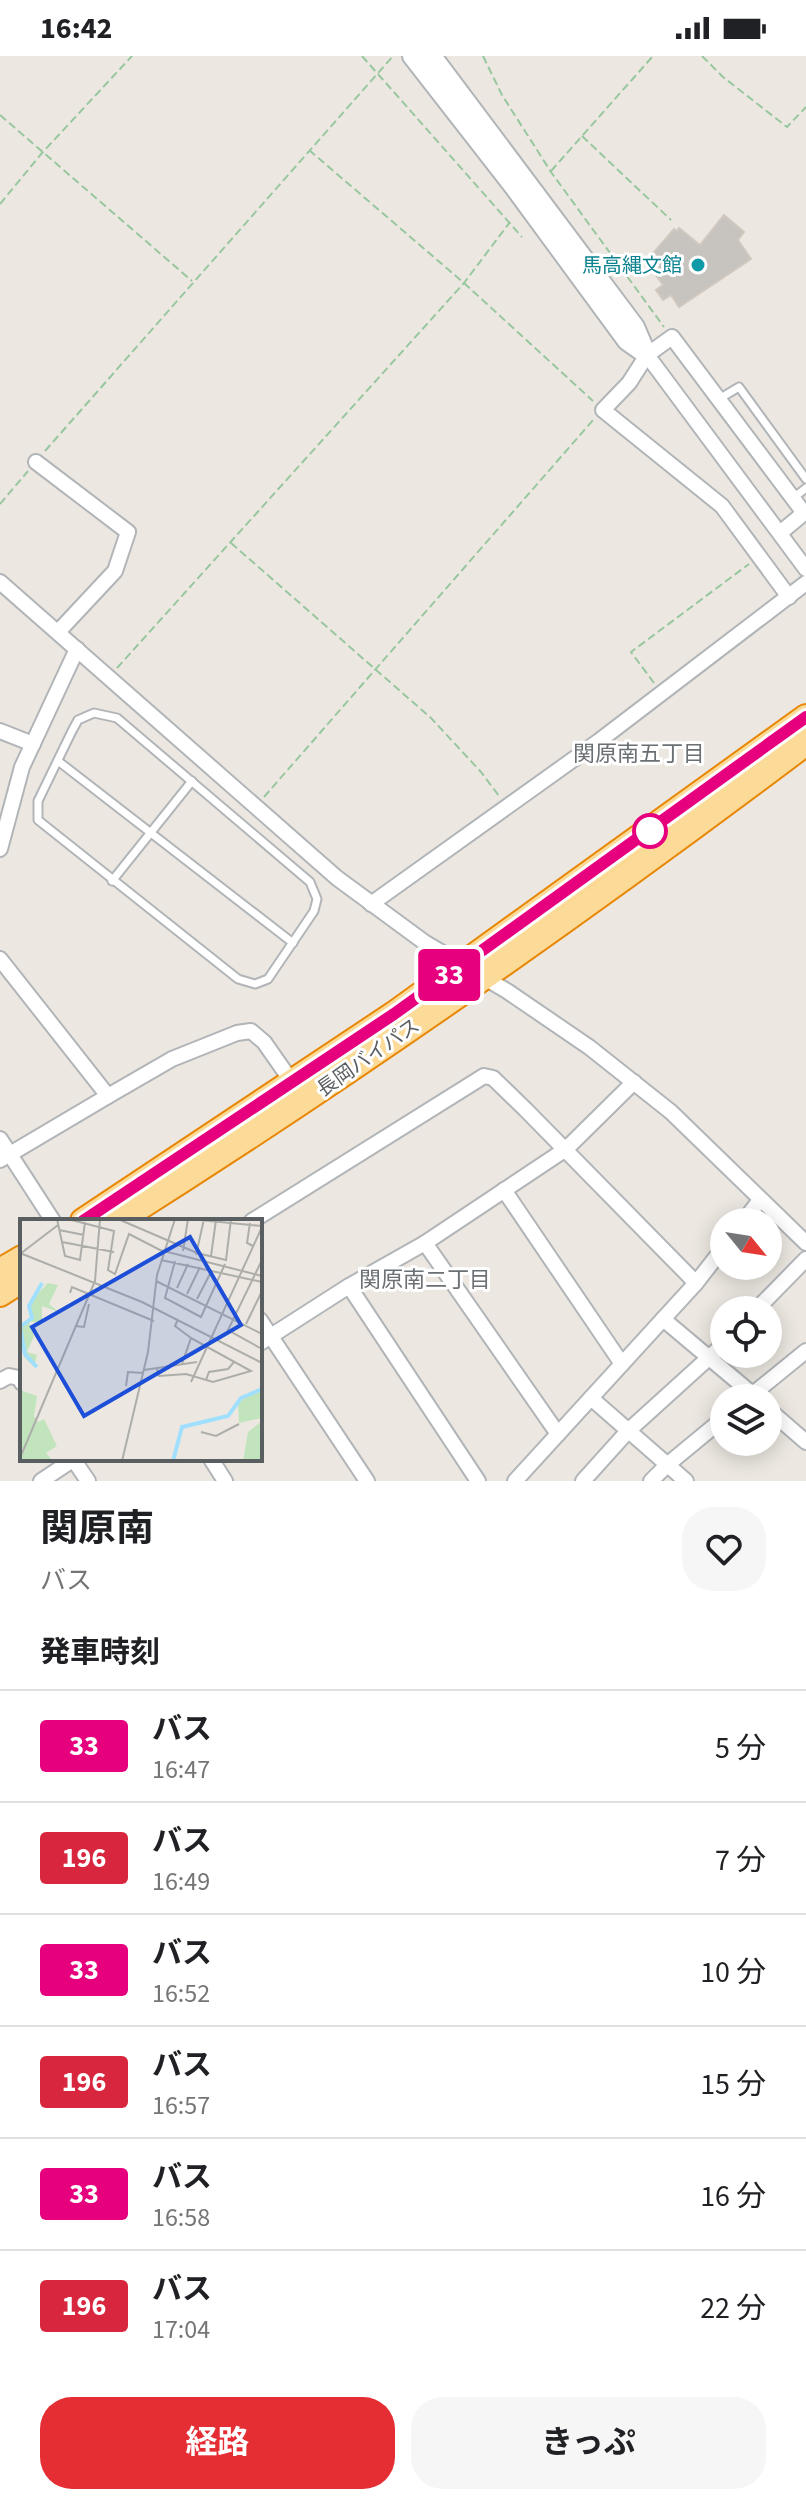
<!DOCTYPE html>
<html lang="ja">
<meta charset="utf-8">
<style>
body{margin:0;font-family:"Source Sans 3","Noto Sans JP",sans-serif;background:#f6f6f6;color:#202124;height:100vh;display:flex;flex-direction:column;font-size:30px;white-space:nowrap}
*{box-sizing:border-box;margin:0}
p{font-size:26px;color:#757577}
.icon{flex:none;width:44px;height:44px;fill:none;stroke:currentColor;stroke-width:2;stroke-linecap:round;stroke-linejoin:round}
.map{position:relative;height:1425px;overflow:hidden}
.drawer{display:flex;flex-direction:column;background:#fff;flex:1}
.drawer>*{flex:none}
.badge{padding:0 16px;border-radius:6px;font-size:28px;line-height:52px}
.needle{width:52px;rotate:120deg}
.tools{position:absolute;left:710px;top:1152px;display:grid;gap:16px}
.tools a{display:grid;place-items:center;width:72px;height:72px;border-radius:50%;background:#fff;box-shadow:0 4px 20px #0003;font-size:40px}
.map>.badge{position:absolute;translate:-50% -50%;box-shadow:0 0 0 4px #fff}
h2{padding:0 40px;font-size:30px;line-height:72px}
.round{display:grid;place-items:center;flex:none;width:84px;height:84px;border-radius:32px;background:#f6f6f6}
.headline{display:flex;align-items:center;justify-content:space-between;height:136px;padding:0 40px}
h1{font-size:38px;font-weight:700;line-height:60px}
.button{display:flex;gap:16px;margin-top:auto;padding:16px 40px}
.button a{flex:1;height:92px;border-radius:32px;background:#e52e34;color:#fff;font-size:32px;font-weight:700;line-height:92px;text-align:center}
.button a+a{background:#f6f6f6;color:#202124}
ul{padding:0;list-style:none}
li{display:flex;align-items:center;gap:24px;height:112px;padding:0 40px;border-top:2px solid #e0e0e0}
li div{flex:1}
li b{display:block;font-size:30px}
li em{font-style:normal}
li .badge{min-width:88px;font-weight:700;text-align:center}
.status{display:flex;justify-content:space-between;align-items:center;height:56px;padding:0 40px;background:#fff;direction:ltr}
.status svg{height:22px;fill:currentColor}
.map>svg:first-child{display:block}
.building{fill:#c7c3be;stroke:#d1c9bf;stroke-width:2}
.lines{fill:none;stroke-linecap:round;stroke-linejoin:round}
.service-casing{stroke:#b2b5b8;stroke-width:11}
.minor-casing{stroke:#b2b5b8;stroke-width:18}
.tertiary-casing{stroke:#b2b5b8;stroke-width:22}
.trunk-casing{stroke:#e88705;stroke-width:28}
.path{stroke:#98c79f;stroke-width:2;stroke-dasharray:8 4;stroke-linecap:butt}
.service{stroke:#fff;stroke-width:7}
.minor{stroke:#fff;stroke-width:14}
.tertiary{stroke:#fff;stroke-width:18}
.trunk{stroke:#fcdb98;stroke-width:24}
.line-casing{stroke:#fff;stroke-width:18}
.line{stroke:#e6007e;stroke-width:12}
.culture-dot{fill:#0f9aa8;stroke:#fff;stroke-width:3}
.stop-dot{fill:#fff;stroke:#e6007e;stroke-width:4}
.labels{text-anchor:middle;stroke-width:6;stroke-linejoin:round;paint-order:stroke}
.culture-label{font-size:20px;fill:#0d838f;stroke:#fff;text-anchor:end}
.street-label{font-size:20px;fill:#595e61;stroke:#fff}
.neighbourhood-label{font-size:22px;fill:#6a7073;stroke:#fff}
.inset-river{fill:none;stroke:#a0dffd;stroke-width:4}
.inset-road{fill:none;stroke:#adadaa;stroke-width:2}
.view{fill:#1d4ed8;fill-opacity:0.15;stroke:#1d4ed8;stroke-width:4}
.inset-edge{fill:none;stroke:#595e61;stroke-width:4}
</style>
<div class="status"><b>16:42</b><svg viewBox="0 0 49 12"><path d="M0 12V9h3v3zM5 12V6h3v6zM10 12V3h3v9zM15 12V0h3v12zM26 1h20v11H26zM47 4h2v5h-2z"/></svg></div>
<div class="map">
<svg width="806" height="1425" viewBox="0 0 806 1425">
<rect width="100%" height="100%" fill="#ece8e1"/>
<!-- building -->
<polygon class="building" points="724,159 744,176 738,184 751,203 679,251 671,239 663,244 656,234 663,229 655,218 661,214 648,203 674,173 677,175 679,172 700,189"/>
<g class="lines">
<!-- service casing -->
<g class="service-casing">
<g id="service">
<polyline points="719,343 739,331 806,423"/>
<polyline points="792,443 806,432"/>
<polygon points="94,657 117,662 310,826 317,843 314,855 268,923 255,928 238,923 38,764 38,745 72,675 78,664"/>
<polyline points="58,705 293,887"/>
<polyline points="112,825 192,725"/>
</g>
</g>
<!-- minor casing -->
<g class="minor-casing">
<g id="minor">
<polyline points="647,299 806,513"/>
<polyline points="36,406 128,476 115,515 58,576"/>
<polyline points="780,477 804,457 672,281 647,299 629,327 603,354 722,450 789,541"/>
<polyline points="0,526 337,822 424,886 507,935 589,991 671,1056 806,1187"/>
<polyline points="0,675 33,688"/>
<polyline points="0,793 22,711 77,593"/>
<polyline points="371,848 599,685 806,527"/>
<polyline points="0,903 108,1040 0,1104"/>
<polyline points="108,1040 172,1003 237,977 251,975 264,986 292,1026"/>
<polyline points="0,1083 53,1165"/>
<polyline points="504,1134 622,1308"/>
<polyline points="252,1165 484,1020 493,1022 526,1054 696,1227"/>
<polyline points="743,1166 760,1144"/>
<polyline points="425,1187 558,1378"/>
<polyline points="349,1230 478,1425"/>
<polyline points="756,1254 806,1203"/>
<polyline points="663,1263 757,1342"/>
<polyline points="260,1264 367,1425"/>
<polyline points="260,1287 349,1230 425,1187 566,1093 634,1026"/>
<polyline points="0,1325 9,1320 19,1322 22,1327"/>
<polyline points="591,1342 686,1425"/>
<polyline points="748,1342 806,1295"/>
<polyline points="768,1353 806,1386"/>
<polyline points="73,1403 88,1425"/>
<polyline points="211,1403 225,1425"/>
<polyline points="41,1425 74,1403"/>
<polyline points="515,1425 696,1227 724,1191"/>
<polyline points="583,1425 628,1375 724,1288"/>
<polyline points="651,1425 667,1409 724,1362"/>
</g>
</g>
<!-- tertiary casing -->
<g class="tertiary-casing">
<g id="tertiary">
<polyline points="412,0 514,131 627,285 647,299"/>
<polyline points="432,0 635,271 647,299"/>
</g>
</g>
<!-- trunk casing -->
<g class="trunk-casing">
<g id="trunk">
<polyline points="83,1165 394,958 806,661"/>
<path d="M118,1165C354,1016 583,855 806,687"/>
<polyline points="0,1215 22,1202"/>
<polyline points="0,1238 22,1224"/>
</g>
</g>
<!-- path -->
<g class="path">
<polyline points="362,0 522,181"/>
<polyline points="483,0 502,39 551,116 664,271"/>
<polyline points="702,0 723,21 787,71 806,51"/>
<polyline points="0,59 192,225"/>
<polyline points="582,80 671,164"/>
<polyline points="309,94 464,227 593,345"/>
<polyline points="551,115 653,0"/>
<polyline points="0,148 42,97 132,0"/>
<polyline points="45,395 393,0"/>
<polyline points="0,448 28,415"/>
<polyline points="231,487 431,662 481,716 499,740"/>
<polyline points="117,612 464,227 510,166"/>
<polyline points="654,627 631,596 749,508"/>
<polyline points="264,741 594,363"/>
</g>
<!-- service -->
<use href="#service" class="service"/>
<!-- minor -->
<use href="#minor" class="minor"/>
<!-- tertiary -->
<use href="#tertiary" class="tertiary"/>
<!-- trunk -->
<use href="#trunk" class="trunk"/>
</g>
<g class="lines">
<!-- line casing -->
<g class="line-casing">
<polyline id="line" points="83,1165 394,958 806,661"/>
</g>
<!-- line -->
<use href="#line" class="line"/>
</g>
<!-- markers -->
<circle class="culture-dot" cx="698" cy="209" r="8"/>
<circle class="stop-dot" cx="650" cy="775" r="16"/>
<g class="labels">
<!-- culture labels -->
<g class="culture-label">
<text x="682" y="216">馬高縄文館</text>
</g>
<!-- street labels -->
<g class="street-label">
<text transform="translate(368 1001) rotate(-35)" y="7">長岡バイパス</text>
</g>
<!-- neighbourhood labels -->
<g class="neighbourhood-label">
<text x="639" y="705">関原南五丁目</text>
<text x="425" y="1231">関原南二丁目</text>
</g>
</g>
<!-- overview -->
<g transform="translate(20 1163)">
<rect width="242" height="242" fill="#ece8e1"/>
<path d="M28,64L38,66L29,85L39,93L22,87V103H9L14,117L7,133L17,136L14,148L4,138L1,108L11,99L9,84ZM242,168V199L219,204L218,184ZM0,171L17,177L14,197L18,203L24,200L37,227L26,234L33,242H0ZM242,202V242H223L228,213Z" fill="#c2e4bd"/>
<path class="inset-river" d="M17,148L5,135L0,108L12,99L9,87L22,64M153,242L162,208L208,197L221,179L242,170"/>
<path class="inset-road" d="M37,0L45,37L60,41L65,3M48,0L94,12L88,51L95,55L109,15L140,31L242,57M98,0L177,34L206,41L211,0M169,0L242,7M230,4L227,24L233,27M39,11L64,16M42,23L94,33M163,32L168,0M0,34L122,83L242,144M0,35L38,6M176,36L184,0M191,37L196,1M141,41L242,63M242,41L208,111L242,130M155,42L145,79L181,98L205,45M136,62L242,115M157,69L168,45M50,74L52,68L134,102M167,75L180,48M177,80L192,51M158,100L155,107L171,119M226,105L242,72M55,107L64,108L69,85M137,150L139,157L166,155L193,163L231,152L171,119L162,145M124,151L177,143M186,161L189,153L208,150L214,143M171,163L242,8M106,167L108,153L124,154M181,213L196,217L219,205M0,239L75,62L80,0M102,242L128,133L137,56L155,0"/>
<path class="view" d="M170,18L221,106L64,197L12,108Z"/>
<rect width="242" height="242" class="inset-edge"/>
</g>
</svg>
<div class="tools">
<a><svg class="needle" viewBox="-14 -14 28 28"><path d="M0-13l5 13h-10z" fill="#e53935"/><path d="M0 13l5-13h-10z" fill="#757577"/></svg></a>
<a><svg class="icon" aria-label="locate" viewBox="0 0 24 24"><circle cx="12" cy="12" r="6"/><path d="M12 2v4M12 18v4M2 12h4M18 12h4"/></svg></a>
<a><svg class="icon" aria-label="layers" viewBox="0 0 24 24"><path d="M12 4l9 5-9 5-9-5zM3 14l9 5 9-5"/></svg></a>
</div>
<b class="badge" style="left:449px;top:919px;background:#e6007e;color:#fff">33</b>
</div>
<section class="drawer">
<div class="headline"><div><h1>関原南</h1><p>バス</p></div><a class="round"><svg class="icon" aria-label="heart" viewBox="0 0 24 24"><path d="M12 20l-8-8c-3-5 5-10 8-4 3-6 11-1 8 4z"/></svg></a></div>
<h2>発車時刻</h2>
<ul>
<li><span class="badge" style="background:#e6007e;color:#fff">33</span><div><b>バス</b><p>16:47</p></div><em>5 分</em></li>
<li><span class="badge" style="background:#d7263d;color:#fff">196</span><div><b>バス</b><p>16:49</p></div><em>7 分</em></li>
<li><span class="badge" style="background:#e6007e;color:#fff">33</span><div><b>バス</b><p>16:52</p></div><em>10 分</em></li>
<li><span class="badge" style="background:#d7263d;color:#fff">196</span><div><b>バス</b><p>16:57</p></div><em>15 分</em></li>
<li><span class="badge" style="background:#e6007e;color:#fff">33</span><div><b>バス</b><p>16:58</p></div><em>16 分</em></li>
<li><span class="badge" style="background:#d7263d;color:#fff">196</span><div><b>バス</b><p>17:04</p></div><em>22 分</em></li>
</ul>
<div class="button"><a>経路</a><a>きっぷ</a></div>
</section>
